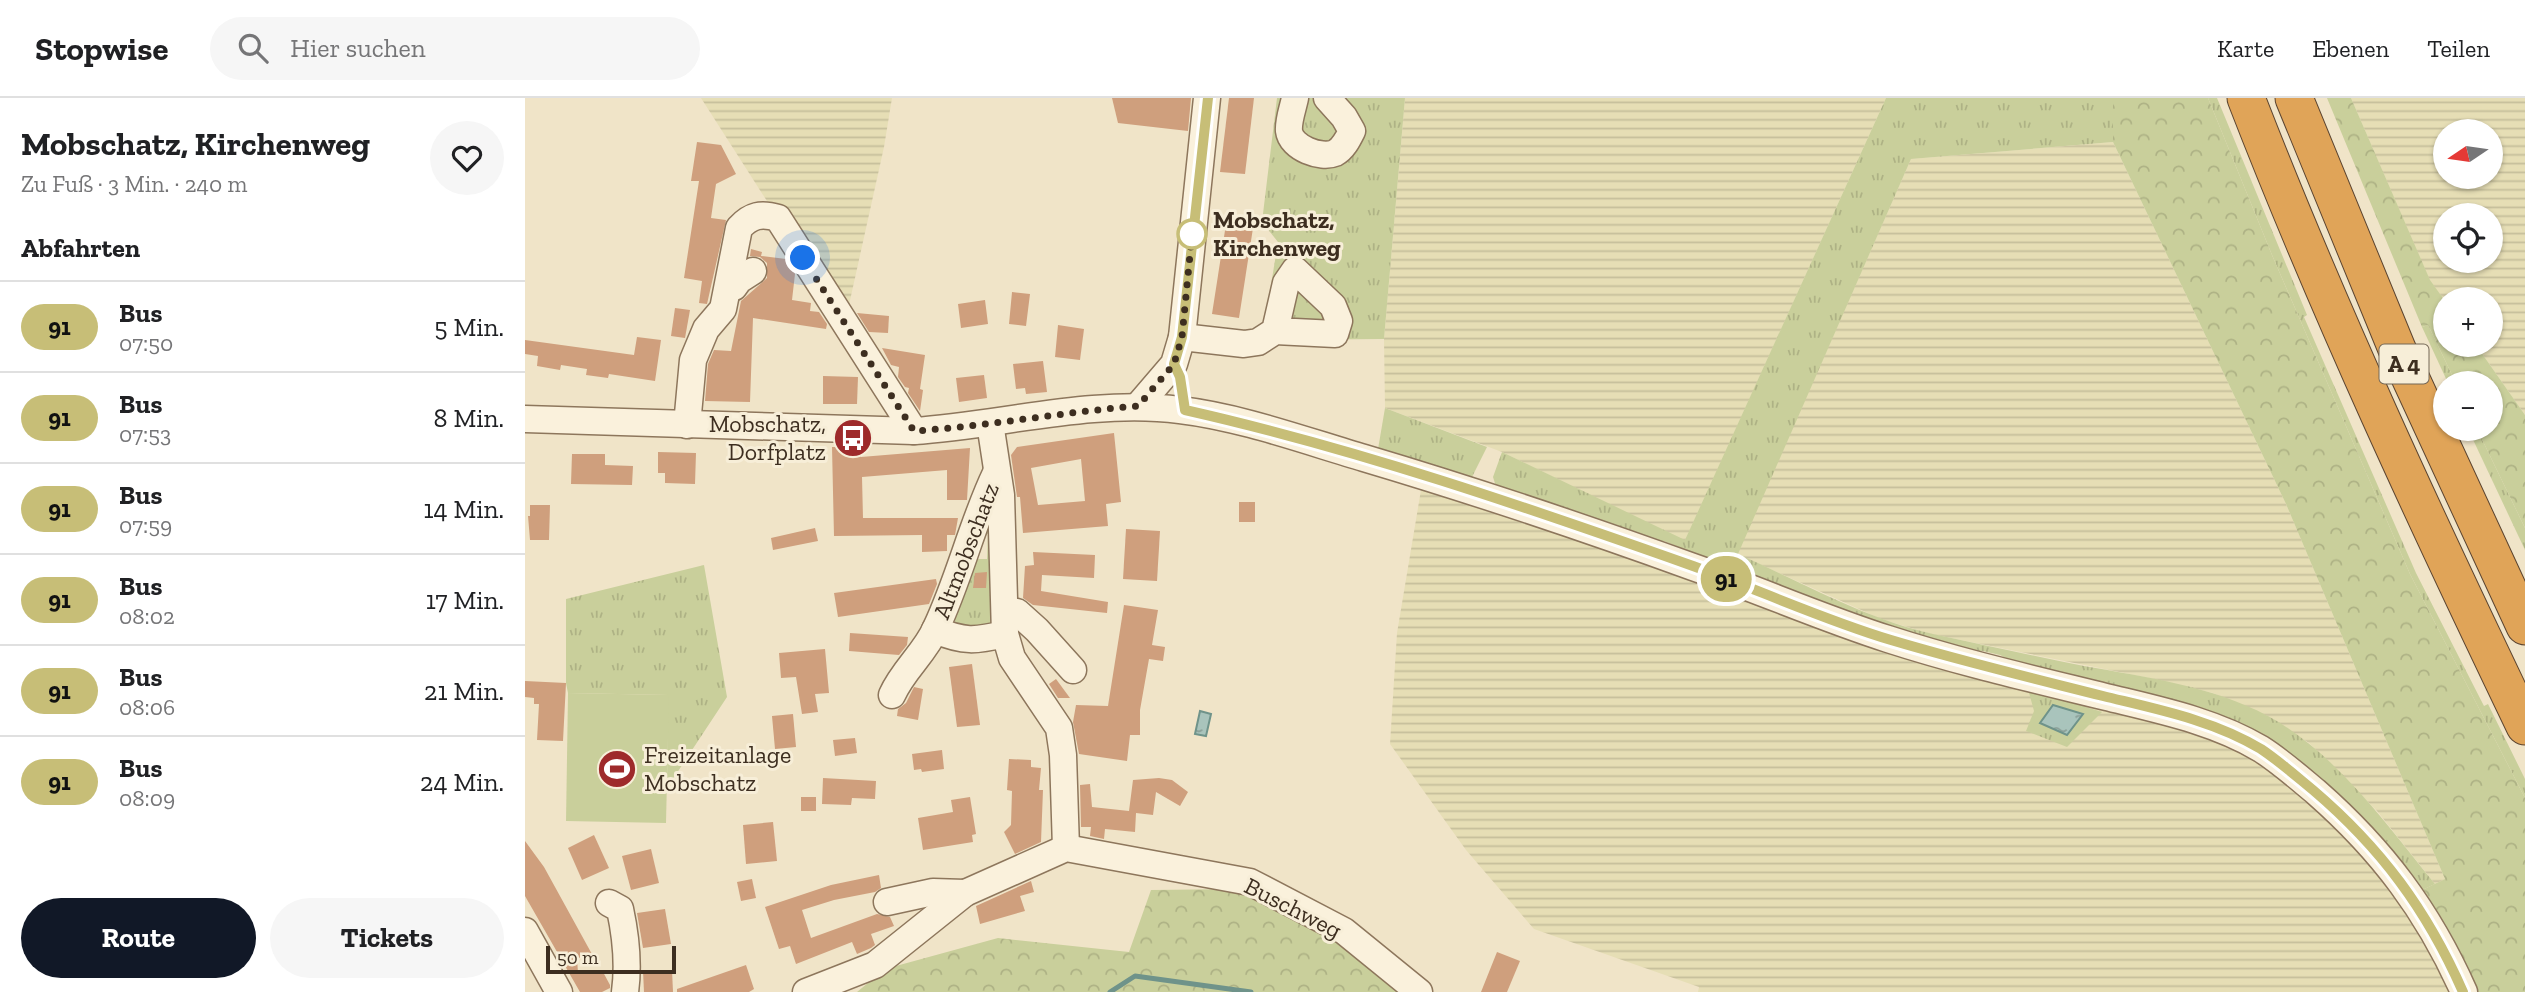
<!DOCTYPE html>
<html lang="de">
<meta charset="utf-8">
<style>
body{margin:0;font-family:"Zilla Slab",serif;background:#f6f6f6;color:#202124;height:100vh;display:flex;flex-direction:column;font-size:26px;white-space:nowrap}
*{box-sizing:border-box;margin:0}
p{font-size:23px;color:#757577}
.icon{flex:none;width:38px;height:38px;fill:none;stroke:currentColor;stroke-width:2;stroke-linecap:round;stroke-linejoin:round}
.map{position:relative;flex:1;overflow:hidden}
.drawer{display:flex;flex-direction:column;background:#fff;width:525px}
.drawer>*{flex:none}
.badge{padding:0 14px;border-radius:23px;font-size:24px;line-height:46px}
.needle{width:46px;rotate:257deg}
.fabs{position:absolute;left:1908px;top:21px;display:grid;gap:14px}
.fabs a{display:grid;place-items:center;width:70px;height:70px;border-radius:50%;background:#fff;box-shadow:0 2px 5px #0004;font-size:35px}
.scale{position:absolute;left:21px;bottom:18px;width:130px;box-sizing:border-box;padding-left:7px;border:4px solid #3d2e20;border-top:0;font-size:19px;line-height:24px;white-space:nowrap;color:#3d2e20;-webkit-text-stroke:5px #f7eed8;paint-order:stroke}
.you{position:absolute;width:35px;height:35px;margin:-18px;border:5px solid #fff;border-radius:50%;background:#1a73e8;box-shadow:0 0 0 10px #1a73e833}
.map>.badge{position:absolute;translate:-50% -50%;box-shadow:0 0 0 4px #fff}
h2{padding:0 21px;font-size:26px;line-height:63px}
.round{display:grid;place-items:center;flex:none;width:74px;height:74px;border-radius:37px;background:#f6f6f6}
.overview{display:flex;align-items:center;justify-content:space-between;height:119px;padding:0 21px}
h1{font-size:33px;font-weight:800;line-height:52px}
.primary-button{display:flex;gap:14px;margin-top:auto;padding:14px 21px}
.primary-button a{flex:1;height:80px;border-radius:42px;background:#111827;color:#fff;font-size:28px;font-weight:800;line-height:80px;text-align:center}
.primary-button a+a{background:#f6f6f6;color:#202124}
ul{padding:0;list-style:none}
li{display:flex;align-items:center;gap:21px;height:91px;padding:0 21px;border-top:2px solid #e0e0e0}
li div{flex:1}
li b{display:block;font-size:26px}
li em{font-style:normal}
li .badge{min-width:77px;font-weight:700;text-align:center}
header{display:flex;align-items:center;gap:42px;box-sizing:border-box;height:98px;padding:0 35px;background:#fff;border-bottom:2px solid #e0e0e0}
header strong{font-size:33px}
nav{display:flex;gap:38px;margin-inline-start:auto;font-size:24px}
.search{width:490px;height:63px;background:#f6f6f6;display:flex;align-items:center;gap:18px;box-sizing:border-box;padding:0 24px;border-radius:38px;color:#757577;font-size:26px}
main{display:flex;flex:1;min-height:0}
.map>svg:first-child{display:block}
.farmland{fill:url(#farmland-rules);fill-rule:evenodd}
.grass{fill:url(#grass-tufts)}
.forest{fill:url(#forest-crowns)}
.pitch{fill:#c9cf9b}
.water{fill:url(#water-ripples);stroke:#6f938a;stroke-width:2}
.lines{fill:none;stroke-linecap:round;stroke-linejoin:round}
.stream{stroke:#6f938a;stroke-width:5}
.building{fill:#cf9f7d;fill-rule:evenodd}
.minor-casing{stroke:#8d765c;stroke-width:29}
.highway-casing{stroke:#5b4430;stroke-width:39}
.minor{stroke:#faf1dc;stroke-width:26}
.highway{stroke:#e0a458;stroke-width:37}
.line-casing{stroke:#fff;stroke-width:16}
.line{stroke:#c7be77;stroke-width:10}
.walk{stroke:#3d2e20;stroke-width:7;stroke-dasharray:0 12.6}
.stop-dot{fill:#fff;stroke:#c7be77;stroke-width:3.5}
.labels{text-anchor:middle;stroke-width:6;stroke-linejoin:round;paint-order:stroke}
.shield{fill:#f7eed8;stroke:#756857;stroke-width:2}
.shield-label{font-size:23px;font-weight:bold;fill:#3d2e20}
.stop-label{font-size:24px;font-weight:bold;fill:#3d2e20;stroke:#f7eed8;text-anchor:start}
.poi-label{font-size:24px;fill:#3d2e20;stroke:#f7eed8;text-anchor:end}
.street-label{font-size:24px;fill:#3d2e20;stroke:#f7eed8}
</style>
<header>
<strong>Stopwise</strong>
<div class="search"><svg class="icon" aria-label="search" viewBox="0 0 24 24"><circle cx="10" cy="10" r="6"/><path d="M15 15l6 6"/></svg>Hier suchen</div>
<nav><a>Karte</a><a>Ebenen</a><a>Teilen</a></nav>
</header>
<main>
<section class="drawer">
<div class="overview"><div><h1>Mobschatz, Kirchenweg</h1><p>Zu Fuß · 3 Min. · 240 m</p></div><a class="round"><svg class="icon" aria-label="heart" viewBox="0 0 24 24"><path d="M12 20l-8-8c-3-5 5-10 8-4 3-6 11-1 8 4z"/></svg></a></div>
<h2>Abfahrten</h2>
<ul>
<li><span class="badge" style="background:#c7be77;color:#111">91</span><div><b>Bus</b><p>07:50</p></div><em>5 Min.</em></li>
<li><span class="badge" style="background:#c7be77;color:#111">91</span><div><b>Bus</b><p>07:53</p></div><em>8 Min.</em></li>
<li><span class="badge" style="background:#c7be77;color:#111">91</span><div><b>Bus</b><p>07:59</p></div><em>14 Min.</em></li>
<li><span class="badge" style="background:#c7be77;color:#111">91</span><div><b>Bus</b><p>08:02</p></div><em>17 Min.</em></li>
<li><span class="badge" style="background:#c7be77;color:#111">91</span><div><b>Bus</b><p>08:06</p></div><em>21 Min.</em></li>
<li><span class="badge" style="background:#c7be77;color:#111">91</span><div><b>Bus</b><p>08:09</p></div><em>24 Min.</em></li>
</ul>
<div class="primary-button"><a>Route</a><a>Tickets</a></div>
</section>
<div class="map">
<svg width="2000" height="894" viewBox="0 0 2000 894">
<defs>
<pattern id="farmland-rules" width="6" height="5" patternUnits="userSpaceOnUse" patternTransform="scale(1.75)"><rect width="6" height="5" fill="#e6deb5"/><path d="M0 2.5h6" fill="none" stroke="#c6bf9b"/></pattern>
<pattern id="grass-tufts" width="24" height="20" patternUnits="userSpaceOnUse" patternTransform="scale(1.75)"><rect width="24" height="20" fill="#c9cf9b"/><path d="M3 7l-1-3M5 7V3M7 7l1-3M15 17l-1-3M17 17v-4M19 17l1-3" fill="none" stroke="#aeb285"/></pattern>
<pattern id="forest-crowns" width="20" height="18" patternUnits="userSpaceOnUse" patternTransform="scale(1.75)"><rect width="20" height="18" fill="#c9cf9b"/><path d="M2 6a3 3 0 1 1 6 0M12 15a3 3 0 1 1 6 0" fill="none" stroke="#aeb285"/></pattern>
<pattern id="water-ripples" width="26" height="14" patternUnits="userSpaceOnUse" patternTransform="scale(1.75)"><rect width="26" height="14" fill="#a9c4bc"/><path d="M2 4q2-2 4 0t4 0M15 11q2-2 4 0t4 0" fill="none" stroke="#8ba098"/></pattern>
</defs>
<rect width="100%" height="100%" fill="#f0e4c8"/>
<!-- farmland -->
<g class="farmland">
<polygon points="176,0 367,0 359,49 320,225"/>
<polygon points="880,0 1361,0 1160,443 977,354 860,310 859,241"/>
<path d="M1826,0H2000V317L1951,247H1965V201L1920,203L1905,183ZM1920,33H1965V79H1920ZM1920,117H1965V163H1920Z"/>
<polygon points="1588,44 1761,406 1920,781 1910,786 1852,713 1784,645 1742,618 1688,595 1629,581 1406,536 1356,521 1212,456 1386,61"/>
<polygon points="897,386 1687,636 1767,685 1863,779 1928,894 1173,894 1174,889 1009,831 941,752 865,646 872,535"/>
</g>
<!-- grass -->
<g class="grass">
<polygon points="752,0 880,0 859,241 737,242 753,144 737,124"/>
<path d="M1361,0H1588V44L1386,61L1213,456C1276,484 1340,521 1408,536C1459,547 1509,558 1559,568C1621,579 1687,588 1743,618C1811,655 1862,727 1910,786L1893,794L1771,666L1504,572L1475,557L1458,553H1435L1355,530L1139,443H1117L973,395L968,379L977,354L1160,442Z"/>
<polygon points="1683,0 1692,0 1782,217 1779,219 1891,475 1959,608 1963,606 2000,681 2000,700 1885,476 1747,157"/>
<polygon points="1903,227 1931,285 1923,285 1897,229"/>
<polygon points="860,310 962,349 944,385 852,357"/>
<polygon points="1943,331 1952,331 2000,430 2000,452"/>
<polygon points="464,399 468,528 432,530 428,517 450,461 462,461 463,436 452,434"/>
<polygon points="179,467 202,599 142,690 143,597 43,595 41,585 41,501"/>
<polygon points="1503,591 1577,614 1542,649 1501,633 1509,613"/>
</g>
<!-- forest -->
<g class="forest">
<polygon points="1588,0 1683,0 1747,157 1885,476 2000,700 2000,894 1946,894 1893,794 1920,781 1761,406 1588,44"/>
<polygon points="1802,0 1826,0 1905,182 1920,203 1920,247 1951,247 2000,317 2000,430 1952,331 1965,331 1965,285 1931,285 1903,227 1897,229"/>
<polygon points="712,791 907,894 332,894 360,871 473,840 604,854 626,792"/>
</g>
<!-- pitch -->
<polygon class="pitch" points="43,595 144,597 141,725 41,723"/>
<!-- water -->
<g class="water">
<polygon points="1528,607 1558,616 1542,637 1515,625"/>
<polygon points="675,613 686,616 681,638 670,636"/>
</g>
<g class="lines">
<!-- stream -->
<polyline class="stream" points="585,894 610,878 726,894"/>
</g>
<!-- building -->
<g class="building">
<polygon points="587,0 666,0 663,33 593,25"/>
<polygon points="704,0 729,0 720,76 695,74"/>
<polygon points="172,44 196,47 211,76 191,86 186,120 201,122 182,206 174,205 177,183 159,180 174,83 166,83"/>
<polygon points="701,126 728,130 714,220 687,216"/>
<polygon points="226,151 237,154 236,158 261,161 270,176 267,202 286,205 285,213 294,214 302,226 301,231 228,220 225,304 180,303 183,266 189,252 206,253 216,203 242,180 242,165 235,159 225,158"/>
<polygon points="487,194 505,196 501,228 484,226"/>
<polygon points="460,202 463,226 436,230 433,206"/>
<polygon points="150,210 165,212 160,240 146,238"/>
<polygon points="332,215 364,218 363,235 344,234"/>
<polygon points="533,227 559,231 555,262 530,259"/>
<polygon points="112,239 136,242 130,283 84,276 83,280 61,277 62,271 36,267 35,272 12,268 13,258 0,256 0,242 109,257"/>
<polygon points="357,250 400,257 395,291 398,292 395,313 383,295 384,290 380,289 373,279 374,269 366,267"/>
<polygon points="518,263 522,294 501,296 500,290 491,291 488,266"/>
<polygon points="459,277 462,300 434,304 431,280"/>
<polygon points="298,278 333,279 332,306 298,306"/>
<path d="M589,335L596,404L581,406L583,428L498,435L495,399H492L486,357L492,349ZM556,361L560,403L513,407L506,370Z"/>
<polygon points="307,349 336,349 336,359 445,350 442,402 422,402 422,372 337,379 338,420 433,420 430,437 422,437 422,453 397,454 397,437 309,438"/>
<polygon points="133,354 171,355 170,386 140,385 140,375 133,375"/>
<polygon points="47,356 80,356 80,367 108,368 107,387 46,386"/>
<rect x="714" y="404" width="16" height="20"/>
<polygon points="5,407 25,407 24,442 5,442 3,418 5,418"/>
<polygon points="290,430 293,443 248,452 246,440"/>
<polygon points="601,431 635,433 632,483 598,481"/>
<polygon points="508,454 570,457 569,480 517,477 516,493 583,504 582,515 508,507 498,500 500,468 509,467"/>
<polygon points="462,474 461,490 448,490 450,475"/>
<polygon points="411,481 412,486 404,506 313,519 309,495"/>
<polygon points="599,507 633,512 627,547 640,549 638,563 624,561 615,612 615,637 605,637 602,663 554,656 548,624 551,607 583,608"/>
<polygon points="325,535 383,539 382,547 374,557 324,553"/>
<polygon points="300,551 304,595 290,596 293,614 277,616 271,579 256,580 254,555"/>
<polygon points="447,566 455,627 432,629 424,569"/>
<polygon points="531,581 545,600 533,600 524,586"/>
<polygon points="0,583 41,585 38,643 12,642 14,606 9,606 9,600 0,599"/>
<polygon points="389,589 398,591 393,622 372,618 373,611 381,605"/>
<polygon points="268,616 271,649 250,651 247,618"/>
<polygon points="330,640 332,655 310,658 308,642"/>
<polygon points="417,652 419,671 397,674 396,671 389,672 387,656"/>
<polygon points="484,661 506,662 506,669 516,670 514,692 518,692 516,744 490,756 479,734 486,727 487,693 482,692"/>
<polygon points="298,680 351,683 350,701 327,700 326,707 297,706"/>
<polygon points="634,680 647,682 663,694 655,708 631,694 628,717 611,715 610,734 580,731 579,741 565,738 566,729 556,729 555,687 565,686 567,709 604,713 608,682"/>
<rect x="276" y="699" width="15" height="14"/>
<polygon points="445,699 451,736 447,737 448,744 398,752 393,720 428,714 426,702"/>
<polygon points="248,724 252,763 221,766 218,727"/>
<polygon points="69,737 84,770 57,782 43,750"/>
<polygon points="0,743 19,769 68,858 52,860 53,875 78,874 85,887 85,890 77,894 55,894 0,798"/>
<polygon points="126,751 134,785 106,792 97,758"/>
<polygon points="354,777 356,790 350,794 309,802 277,812 286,840 352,816 365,819 369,828 346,836 350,847 346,850 332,856 327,844 271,866 265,848 254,851 240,809 306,787"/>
<polygon points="227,781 231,800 216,803 212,784"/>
<polygon points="506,783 509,794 495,798 500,813 455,826 451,808"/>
<polygon points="140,811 146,846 118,850 112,815"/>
<polygon points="972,854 995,863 982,894 956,894"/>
<polygon points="221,867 229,891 224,894 152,894 152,891"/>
<polygon points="147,872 148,894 119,894 118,873"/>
</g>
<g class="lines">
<!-- minor casing -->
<g class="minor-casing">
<g id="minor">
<path d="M770,0C768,10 763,23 764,33C766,50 796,61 810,55C818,51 823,41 827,33L819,19L802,0"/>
<polyline points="209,189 214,182 228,173"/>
<polyline points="657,239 719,246 733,244 750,233 810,236 814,223 808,208 770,172 761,185 750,233"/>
<polyline points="613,308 649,266 657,239 682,0"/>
<path d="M0,321L389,333C477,327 566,301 655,312C715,319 781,343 839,360C950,393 1060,430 1168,469C1234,492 1297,520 1363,541C1434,564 1508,581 1581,599C1634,612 1689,623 1736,651C1755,663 1773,679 1791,694C1857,752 1903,813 1939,894"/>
<polyline points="465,325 476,397 480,536 487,560 534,630 538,657 541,750"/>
<path d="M162,327L168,262L181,231L198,211L214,130C226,117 236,115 253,120L389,333"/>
<polyline points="480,512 492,514 512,532 548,572"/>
<path d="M410,532C439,544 450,543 480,536"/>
<path d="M367,597C378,572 400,555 411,530C435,479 447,425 471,375"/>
<polyline points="362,804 408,794 440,795"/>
<path d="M84,805L95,811C101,839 104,865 100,894"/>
<polyline points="0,833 34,894"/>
<polyline points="281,894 350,867 440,795 541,750 725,784 819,833 894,894"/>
</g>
</g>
<!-- highway casing -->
<g class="highway-casing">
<g id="highway">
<path d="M1721,0C1804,214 1901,422 2000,628"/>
<polyline points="1769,0 1872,251 2000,528"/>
</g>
</g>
<!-- minor -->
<use href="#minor" class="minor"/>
<!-- highway -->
<use href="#highway" class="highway"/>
</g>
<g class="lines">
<!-- line casing -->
<g class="line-casing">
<path id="line" d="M683,0L657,239L649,266L655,279L660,312C833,351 1001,409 1168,468C1234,492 1299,522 1366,542C1436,563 1507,580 1578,598C1631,611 1688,622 1736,651C1754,663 1771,678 1788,692C1856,750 1902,812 1938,894"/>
</g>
<!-- line -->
<use href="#line" class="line"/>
<!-- walk -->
<path class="walk" d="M278,160L389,333C464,328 538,314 613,308L649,266L657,239L667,136"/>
</g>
<!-- icons -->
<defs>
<g id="bus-disc" transform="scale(2.0125)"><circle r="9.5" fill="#9e2a2b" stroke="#f7eed8"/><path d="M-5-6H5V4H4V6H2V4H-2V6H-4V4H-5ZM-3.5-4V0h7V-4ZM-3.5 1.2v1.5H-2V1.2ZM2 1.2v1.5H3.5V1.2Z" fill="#fff"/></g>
<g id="stadium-disc" transform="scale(2.0125)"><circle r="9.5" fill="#9e2a2b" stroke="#f7eed8"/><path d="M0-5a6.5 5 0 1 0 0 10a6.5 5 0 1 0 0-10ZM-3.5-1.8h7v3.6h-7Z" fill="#fff"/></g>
</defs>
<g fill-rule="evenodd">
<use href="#bus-disc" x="328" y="340"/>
<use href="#stadium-disc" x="92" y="671"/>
</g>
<!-- markers -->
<circle class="stop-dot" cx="667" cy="136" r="14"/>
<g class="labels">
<!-- shield labels -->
<rect class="shield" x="1854.5" y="246.5" width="49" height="39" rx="5"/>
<g class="shield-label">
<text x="1879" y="274">A 4</text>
</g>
<!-- stop labels -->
<g class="stop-label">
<text x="688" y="130">Mobschatz,<tspan x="688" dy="28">Kirchenweg</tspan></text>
</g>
<!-- poi labels -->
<g class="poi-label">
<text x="301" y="334">Mobschatz,<tspan x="301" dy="28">Dorfplatz</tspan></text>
<text x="119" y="665" text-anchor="start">Freizeitanlage<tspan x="119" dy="28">Mobschatz</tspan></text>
</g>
<!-- street labels -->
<g class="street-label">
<text transform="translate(441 453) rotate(-69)" y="8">Altmobschatz</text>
<text transform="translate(768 810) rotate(27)" y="8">Buschweg</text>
</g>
</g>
</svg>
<div class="fabs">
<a><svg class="needle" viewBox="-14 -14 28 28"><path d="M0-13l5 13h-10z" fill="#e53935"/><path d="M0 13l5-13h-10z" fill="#757577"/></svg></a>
<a><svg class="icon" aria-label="locate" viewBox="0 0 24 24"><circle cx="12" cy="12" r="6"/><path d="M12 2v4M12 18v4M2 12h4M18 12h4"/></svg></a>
<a>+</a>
<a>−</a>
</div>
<div class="scale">50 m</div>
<div class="you" style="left:278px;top:160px"></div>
<b class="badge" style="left:1201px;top:481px;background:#c7be77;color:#111">91</b>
</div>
</main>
